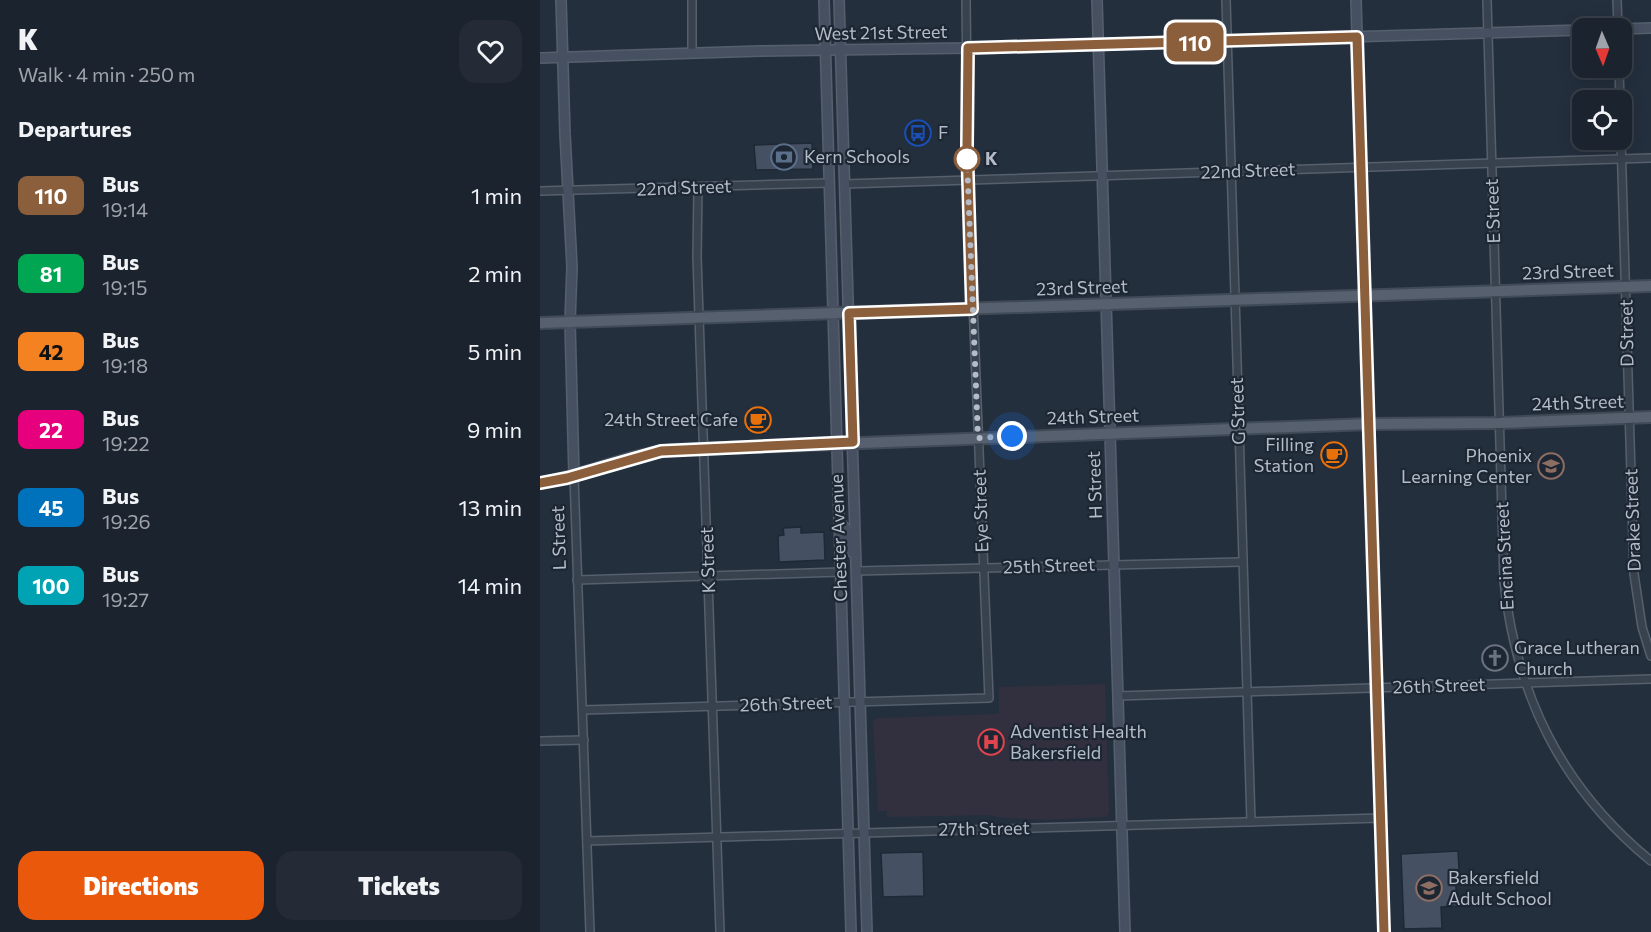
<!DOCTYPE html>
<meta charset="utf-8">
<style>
body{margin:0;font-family:Commissioner,sans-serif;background:#242b36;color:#f1f3f6;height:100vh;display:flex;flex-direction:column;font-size:22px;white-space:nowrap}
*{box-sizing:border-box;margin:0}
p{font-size:20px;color:#a0a4aa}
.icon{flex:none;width:33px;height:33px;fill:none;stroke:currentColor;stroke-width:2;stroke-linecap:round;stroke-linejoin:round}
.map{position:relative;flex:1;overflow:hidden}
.panel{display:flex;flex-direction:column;background:#1b232e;width:540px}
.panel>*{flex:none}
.badge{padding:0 12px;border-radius:9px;font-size:21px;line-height:39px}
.needle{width:39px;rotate:178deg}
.controls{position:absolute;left:1032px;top:18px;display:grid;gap:12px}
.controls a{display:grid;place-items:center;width:60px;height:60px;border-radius:12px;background:#1b232e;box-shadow:0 3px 15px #0003,0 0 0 2px #39404a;font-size:30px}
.you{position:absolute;width:30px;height:30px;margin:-15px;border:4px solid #fff;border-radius:50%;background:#1a73e8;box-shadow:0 0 0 9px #1a73e833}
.map>.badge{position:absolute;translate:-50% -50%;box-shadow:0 0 0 3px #fff}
h2{padding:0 18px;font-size:22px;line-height:54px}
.round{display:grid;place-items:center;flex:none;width:63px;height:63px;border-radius:18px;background:#242b36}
.summary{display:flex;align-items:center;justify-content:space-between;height:102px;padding:0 18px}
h1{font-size:28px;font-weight:800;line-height:45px}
.primary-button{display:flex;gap:12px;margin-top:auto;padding:12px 18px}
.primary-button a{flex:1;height:69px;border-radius:18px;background:#ea580c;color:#fff;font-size:24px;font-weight:800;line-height:69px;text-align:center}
.primary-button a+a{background:#242b36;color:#f1f3f6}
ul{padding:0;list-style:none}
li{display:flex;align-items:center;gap:18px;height:78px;padding:0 18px}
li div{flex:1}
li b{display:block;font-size:22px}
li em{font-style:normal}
li .badge{min-width:66px;font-weight:700;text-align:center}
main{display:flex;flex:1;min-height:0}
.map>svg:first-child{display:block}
.medical{fill:#32303f}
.building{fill:#455162;stroke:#1f2835;stroke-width:1.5}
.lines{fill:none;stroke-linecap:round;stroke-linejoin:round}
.street-casing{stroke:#565f6c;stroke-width:10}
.secondary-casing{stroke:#565f6c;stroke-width:12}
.primary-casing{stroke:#414a57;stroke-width:14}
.street{stroke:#38414e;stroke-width:7}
.secondary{stroke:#465061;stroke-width:9}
.primary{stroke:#56606e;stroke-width:10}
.line-casing{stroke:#fff;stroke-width:14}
.line{stroke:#8b5e3c;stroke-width:9}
.walk{stroke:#b4bcc9;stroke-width:6;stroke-dasharray:0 10.8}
.stop-dot{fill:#fff;stroke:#8b5e3c;stroke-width:3}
.labels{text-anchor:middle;stroke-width:4.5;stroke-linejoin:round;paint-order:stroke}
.street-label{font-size:18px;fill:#b4bcc9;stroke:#1d2633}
.poi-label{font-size:18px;fill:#b4bcc9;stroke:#1d2633;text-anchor:start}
.stop-label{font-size:18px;font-weight:bold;fill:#b4bcc9;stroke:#1d2633;text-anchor:start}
</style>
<main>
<section class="panel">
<div class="summary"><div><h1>K</h1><p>Walk · 4 min · 250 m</p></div><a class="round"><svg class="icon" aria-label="heart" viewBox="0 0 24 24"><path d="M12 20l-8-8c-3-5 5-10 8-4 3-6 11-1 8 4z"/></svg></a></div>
<h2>Departures</h2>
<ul>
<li><span class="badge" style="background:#8b5e3c;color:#fff">110</span><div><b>Bus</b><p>19:14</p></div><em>1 min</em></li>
<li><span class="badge" style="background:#00a651;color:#fff">81</span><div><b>Bus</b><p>19:15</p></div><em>2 min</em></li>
<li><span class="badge" style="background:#f58220;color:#111">42</span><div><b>Bus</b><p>19:18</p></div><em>5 min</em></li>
<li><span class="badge" style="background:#e6007e;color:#fff">22</span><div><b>Bus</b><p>19:22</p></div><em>9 min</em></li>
<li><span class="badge" style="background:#0072bc;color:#fff">45</span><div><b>Bus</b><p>19:26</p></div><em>13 min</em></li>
<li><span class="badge" style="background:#00a3b4;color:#fff">100</span><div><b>Bus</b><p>19:27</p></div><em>14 min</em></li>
</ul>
<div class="primary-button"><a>Directions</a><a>Tickets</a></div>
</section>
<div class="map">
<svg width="1111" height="932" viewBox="0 0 1111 932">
<rect width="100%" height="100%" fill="#242f3e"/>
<!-- medical -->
<polygon class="medical" points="565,684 569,813 565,817 501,820 456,817 453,815 347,817 347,811 338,811 333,722 337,718 459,714 459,687"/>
<!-- building -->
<g class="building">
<polygon points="272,143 273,169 216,170 214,145"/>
<polygon points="226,408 228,433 214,434 214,430 210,430 209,409"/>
<polygon points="261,527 261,533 284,532 285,560 239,562 238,536 244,535 243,528"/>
<polygon points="918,851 919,870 915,870 917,906 901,907 902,928 864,929 861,854"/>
<polygon points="383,852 384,896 343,897 341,853"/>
</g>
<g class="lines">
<!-- street casing -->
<g class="street-casing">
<g id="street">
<polyline points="152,0 152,53"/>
<polyline points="686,0 711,822"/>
<path d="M947,0L964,581C976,696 1022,788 1111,861"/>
<polyline points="1077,0 1078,28"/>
<polyline points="1079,68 1080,100"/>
<polyline points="1081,140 1094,574 1102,627 1111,656"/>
<polyline points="304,184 1111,158"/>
<polyline points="158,188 157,257 180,932"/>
<polyline points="0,191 288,183"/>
<polyline points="34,476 50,932"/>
<polyline points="317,571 702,562"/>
<polyline points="37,580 301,572"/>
<polyline points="578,696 1111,679"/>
<polyline points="43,710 449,698 428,179 426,0"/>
<polyline points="0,741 44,740"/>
<polyline points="47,841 841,818"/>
</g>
</g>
<!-- secondary casing -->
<g class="secondary-casing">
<g id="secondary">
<polyline points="21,0 25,134 32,267 30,322 34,476"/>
<polyline points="284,0 311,932"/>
<polyline points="299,0 327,932"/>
<polyline points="557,0 585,932"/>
<polyline points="816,0 844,932"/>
<polyline points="1082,29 1111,28"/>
<polyline points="0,58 220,51 428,48 1042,30"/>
<polyline points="299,521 306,529 312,552"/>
</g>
</g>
<!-- primary casing -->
<g class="primary-casing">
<g id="primary">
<polyline points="0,323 1111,286"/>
<path d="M0,483C45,476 86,455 132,450L829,424L959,423L1111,417"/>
</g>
</g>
<!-- street -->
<use href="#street" class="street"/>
<!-- secondary -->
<use href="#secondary" class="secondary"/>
<!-- primary -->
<use href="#primary" class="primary"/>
</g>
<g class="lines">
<!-- line casing -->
<g class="line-casing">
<polyline id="line" points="0,483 27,478 121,451 313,442 309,313 432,309 427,146 428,48 817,37 844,932"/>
</g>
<!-- line -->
<use href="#line" class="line"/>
<!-- walk -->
<polyline class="walk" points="427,159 438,438 472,436"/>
</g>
<!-- icons -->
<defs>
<g id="bus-ring" transform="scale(1.35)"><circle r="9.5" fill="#1d2633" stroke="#1a4fb4" stroke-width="1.5"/><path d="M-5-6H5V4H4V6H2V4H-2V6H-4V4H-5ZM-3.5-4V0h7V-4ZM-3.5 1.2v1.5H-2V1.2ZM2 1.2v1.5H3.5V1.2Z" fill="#1a4fb4"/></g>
<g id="bank-ring" transform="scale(1.35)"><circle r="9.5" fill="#1d2633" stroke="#5c6f8a" stroke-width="1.5"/><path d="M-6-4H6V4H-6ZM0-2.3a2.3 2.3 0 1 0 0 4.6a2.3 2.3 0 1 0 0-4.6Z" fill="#5c6f8a"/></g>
<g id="cafe-ring" transform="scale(1.35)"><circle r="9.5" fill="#1d2633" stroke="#e8710a" stroke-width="1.5"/><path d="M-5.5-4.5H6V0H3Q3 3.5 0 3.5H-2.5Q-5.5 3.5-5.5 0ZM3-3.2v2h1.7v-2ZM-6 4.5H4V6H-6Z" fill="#e8710a"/></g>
<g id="school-ring" transform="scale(1.35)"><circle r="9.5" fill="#1d2633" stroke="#8d6e63" stroke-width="1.5"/><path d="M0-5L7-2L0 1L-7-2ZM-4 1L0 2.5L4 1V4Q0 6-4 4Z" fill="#8d6e63"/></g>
<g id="church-ring" transform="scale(1.35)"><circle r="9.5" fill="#1d2633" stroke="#6b7280" stroke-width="1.5"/><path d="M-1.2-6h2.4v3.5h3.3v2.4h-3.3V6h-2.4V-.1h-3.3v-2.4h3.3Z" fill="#6b7280"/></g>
<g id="hospital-ring" transform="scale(1.35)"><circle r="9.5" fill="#1d2633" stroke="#e0444e" stroke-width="1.5"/><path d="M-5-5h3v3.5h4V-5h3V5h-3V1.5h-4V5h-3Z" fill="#e0444e"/></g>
<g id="university-ring" transform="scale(1.35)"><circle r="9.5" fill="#1d2633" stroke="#8d6e63" stroke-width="1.5"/><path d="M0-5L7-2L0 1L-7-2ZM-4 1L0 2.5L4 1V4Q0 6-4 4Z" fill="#8d6e63"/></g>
</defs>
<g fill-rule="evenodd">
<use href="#bus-ring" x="378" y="133"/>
<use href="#bank-ring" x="244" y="157"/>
<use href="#cafe-ring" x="218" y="420"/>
<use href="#cafe-ring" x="794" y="455"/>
<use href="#school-ring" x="1011" y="466"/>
<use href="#church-ring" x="955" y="658"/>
<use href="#hospital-ring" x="451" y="742"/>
<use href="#university-ring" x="889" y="888"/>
</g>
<!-- markers -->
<circle class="stop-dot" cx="427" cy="159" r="12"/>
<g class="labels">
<!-- street labels -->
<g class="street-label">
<text transform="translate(341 33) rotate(-1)" y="6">West 21st Street</text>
<text transform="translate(708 171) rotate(-2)" y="6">22nd Street</text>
<text transform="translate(144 188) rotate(-2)" y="6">22nd Street</text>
<text transform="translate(953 211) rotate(-92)" y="6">E Street</text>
<text transform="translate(1028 272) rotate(-2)" y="6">23rd Street</text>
<text transform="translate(542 288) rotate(-2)" y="6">23rd Street</text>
<text transform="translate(1087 333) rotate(-91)" y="6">D Street</text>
<text transform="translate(1038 403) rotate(-2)" y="6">24th Street</text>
<text transform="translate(698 411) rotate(-92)" y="6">G Street</text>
<text transform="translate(553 417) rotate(-2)" y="6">24th Street</text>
<text transform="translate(555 485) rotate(-92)" y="6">H Street</text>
<text transform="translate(441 511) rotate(-92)" y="6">Eye Street</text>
<text transform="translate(1093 520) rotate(-92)" y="6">Drake Street</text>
<text transform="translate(19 538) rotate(-92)" y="6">L Street</text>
<text transform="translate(299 538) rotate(-92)" y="6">Chester Avenue</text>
<text transform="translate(965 556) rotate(-93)" y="6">Encina Street</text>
<text transform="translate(168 560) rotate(-92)" y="6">K Street</text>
<text transform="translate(509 566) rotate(-2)" y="6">25th Street</text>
<text transform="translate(899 686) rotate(-2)" y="6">26th Street</text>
<text transform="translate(246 704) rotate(-2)" y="6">26th Street</text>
<text transform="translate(444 829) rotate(-1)" y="6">27th Street</text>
</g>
<!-- poi labels -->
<g class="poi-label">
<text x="398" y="139">F</text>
<text x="264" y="163">Kern Schools</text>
<text x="198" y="426" text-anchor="end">24th Street Cafe</text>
<text x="774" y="451" text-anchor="end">Filling<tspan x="774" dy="21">Station</tspan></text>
<text x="992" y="462" text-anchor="end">Phoenix<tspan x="992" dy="21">Learning Center</tspan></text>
<text x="974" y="654">Grace Lutheran<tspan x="974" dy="21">Church</tspan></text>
<text x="470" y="738">Adventist Health<tspan x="470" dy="21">Bakersfield</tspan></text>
<text x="908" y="884">Bakersfield<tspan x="908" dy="21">Adult School</tspan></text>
</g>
<!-- stop labels -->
<g class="stop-label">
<text x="445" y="165">K</text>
</g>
</g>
</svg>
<div class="controls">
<a><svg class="needle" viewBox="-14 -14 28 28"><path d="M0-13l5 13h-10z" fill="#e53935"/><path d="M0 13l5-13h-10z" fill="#a0a4aa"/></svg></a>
<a><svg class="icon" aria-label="locate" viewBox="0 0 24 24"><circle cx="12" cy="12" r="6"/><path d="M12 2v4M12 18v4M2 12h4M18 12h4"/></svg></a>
</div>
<div class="you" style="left:472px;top:436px"></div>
<b class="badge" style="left:655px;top:42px;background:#8b5e3c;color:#fff">110</b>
</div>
</main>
